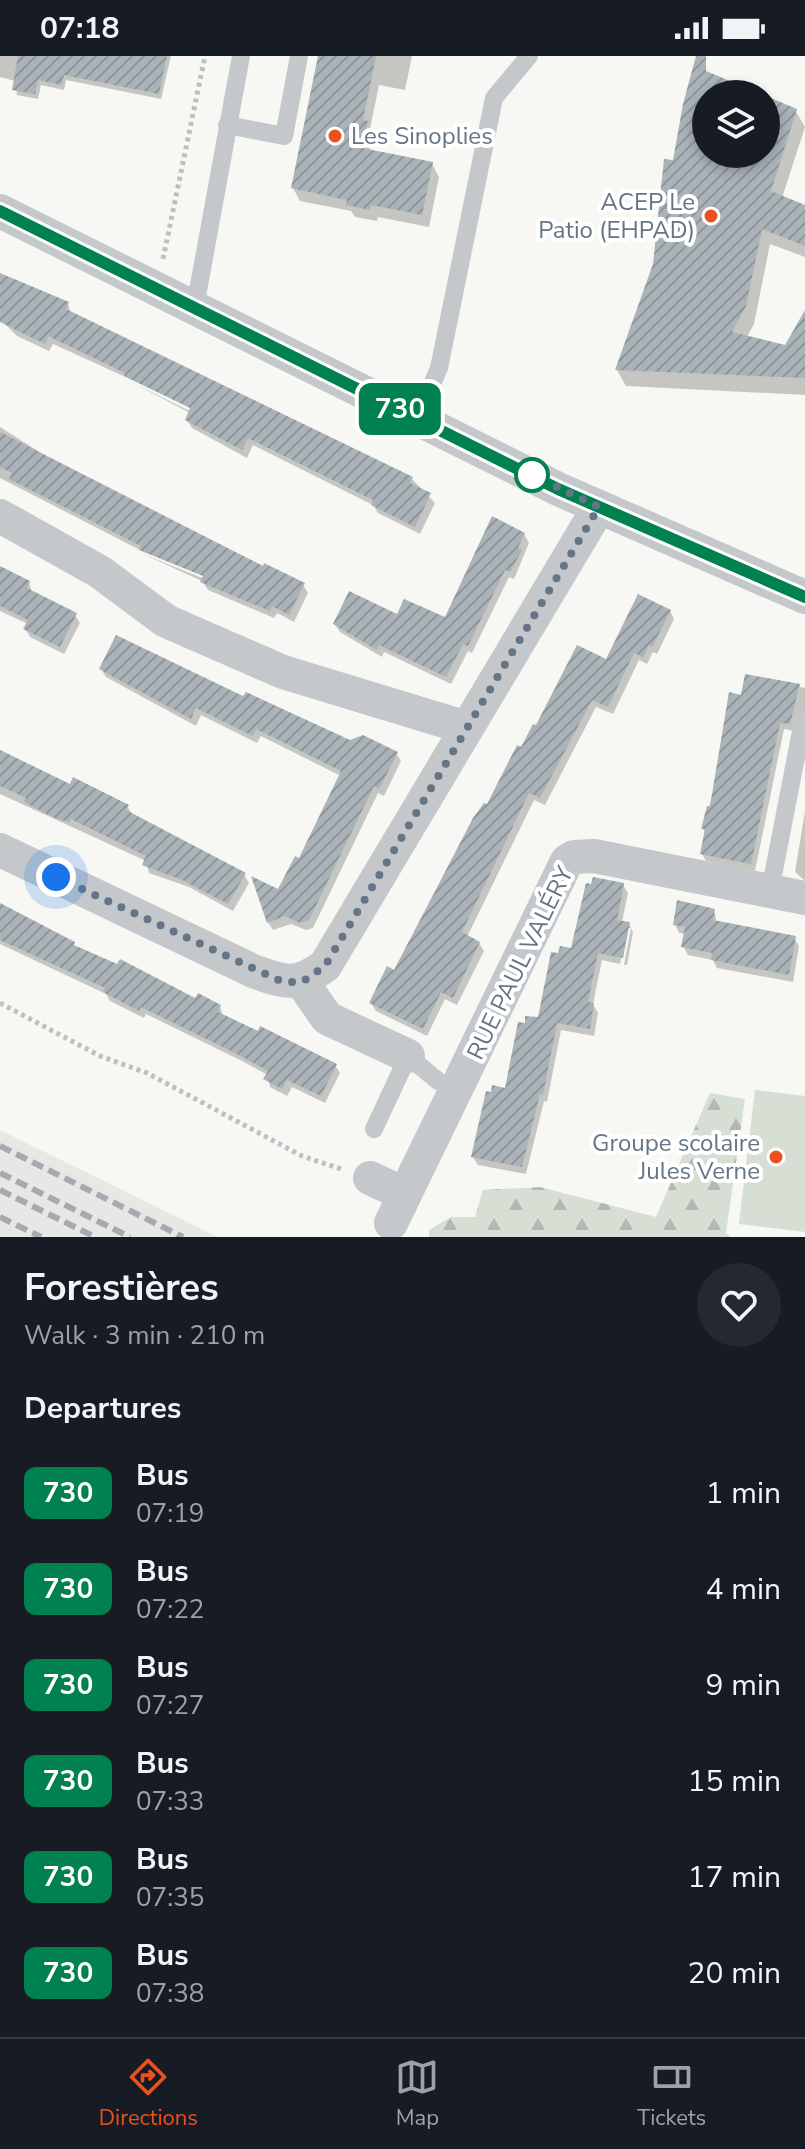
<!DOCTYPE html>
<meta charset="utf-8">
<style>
body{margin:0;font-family:"Nunito Sans",sans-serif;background:#242831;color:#f1f3f6;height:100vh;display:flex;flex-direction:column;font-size:30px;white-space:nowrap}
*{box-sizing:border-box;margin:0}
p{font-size:26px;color:#9ea1a6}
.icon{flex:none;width:44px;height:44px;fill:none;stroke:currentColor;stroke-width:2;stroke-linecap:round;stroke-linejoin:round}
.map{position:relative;height:1181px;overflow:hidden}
.panel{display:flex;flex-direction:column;background:#171b24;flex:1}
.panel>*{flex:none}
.badge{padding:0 16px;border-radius:12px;font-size:28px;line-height:52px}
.fabs{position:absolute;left:692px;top:24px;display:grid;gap:16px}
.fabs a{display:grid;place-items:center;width:88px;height:88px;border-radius:50%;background:#171b24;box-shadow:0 4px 12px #0003;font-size:40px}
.you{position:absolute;width:40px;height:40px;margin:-20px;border:6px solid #fff;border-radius:50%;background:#1a73e8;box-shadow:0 0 0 12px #1a73e833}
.map>.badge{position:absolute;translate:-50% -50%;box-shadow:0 0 0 4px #fff}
h2{padding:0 24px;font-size:30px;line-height:72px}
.round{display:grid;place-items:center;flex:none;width:84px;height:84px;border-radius:42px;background:#242831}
.overview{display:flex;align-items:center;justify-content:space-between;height:136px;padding:0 24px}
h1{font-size:38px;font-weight:700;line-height:60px}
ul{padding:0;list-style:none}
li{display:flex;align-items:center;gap:24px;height:96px;padding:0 24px}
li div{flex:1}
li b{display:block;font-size:30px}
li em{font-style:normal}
li .badge{min-width:88px;font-weight:700;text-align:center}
.status{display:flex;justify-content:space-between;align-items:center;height:56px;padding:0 40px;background:#171b24;direction:ltr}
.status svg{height:22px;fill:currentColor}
.tab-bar{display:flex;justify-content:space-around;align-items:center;height:112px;border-top:2px solid #363941;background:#171b24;font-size:22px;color:#9ea1a6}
.tab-bar a{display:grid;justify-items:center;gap:4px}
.tab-bar .on{color:#eb501e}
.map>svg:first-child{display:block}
.built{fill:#e7e8e6}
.forest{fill:url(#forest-firs)}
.garden{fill:#d7ded4}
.shadow{fill:#0003}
.building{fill:url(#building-hatch)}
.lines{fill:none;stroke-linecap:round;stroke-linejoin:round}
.path{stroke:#bdc0c2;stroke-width:5;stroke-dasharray:4 4;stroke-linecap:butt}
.lane{stroke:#c4c8cb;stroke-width:18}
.street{stroke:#c4c8cb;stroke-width:34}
.rail{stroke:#a4aab0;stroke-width:6;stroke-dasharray:12 6;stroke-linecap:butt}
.line-casing{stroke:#fff;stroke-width:18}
.line{stroke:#00814f;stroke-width:12}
.walk{stroke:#647686;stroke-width:8;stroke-dasharray:0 14.4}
.poi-dot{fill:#eb501e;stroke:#fff;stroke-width:3}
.stop-dot{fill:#fff;stroke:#00814f;stroke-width:4}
.labels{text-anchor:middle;stroke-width:8;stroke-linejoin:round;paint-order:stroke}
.poi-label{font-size:24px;fill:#647686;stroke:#fff;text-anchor:end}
.street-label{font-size:24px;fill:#647686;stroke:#fff}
</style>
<div class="status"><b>07:18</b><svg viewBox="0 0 49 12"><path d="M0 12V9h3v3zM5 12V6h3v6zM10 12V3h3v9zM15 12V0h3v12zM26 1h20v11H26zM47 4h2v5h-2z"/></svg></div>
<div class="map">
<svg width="805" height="1181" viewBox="0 0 805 1181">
<defs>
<pattern id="forest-firs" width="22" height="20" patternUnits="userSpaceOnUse" patternTransform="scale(2)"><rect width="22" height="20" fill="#d7ded4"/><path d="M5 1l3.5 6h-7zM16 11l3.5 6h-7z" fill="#b2b9b2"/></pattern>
<pattern id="building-hatch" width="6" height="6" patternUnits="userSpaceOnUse" patternTransform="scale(2)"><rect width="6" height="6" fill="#aab3b8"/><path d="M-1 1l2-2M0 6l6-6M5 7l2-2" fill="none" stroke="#8e969b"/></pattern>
</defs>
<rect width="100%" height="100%" fill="#f7f7f3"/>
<!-- built -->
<polygon class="built" points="0,1074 218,1181 0,1181"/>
<!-- forest -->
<polygon class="forest" points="710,1037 745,1043 726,1177 730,1181 429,1181 429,1174 451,1161 475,1161 483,1134 540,1131 656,1161"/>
<!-- garden -->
<polygon class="garden" points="755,1034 805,1040 805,1176 739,1168"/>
<!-- shadow -->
<g class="shadow">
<polygon points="0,0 171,0 161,43 66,24 64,34 41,29 38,43 17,39 15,25 0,21"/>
<polygon points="319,0 412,0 405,34 379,29 370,73 374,79 370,95 432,108 439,121 429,171 378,161 377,165 355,161 351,155 300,145 293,132"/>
<polygon points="695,12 756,38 706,38 706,98 766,98 766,42 795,54 805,71 782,142 805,151 805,201 770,188 754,268 747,281 786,292 805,258 805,339 626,330 617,314 655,208"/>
<polygon points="0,219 68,247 71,258 412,423 435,447 420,478 378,457 373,449 253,389 247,402 192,372 187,364 190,357 129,325 198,359 200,355 53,288 49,295 17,280 0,263"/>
<polygon points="0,371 79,421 303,529 308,537 294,566 277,557 274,562 208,534 202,525 143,498 212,526 213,522 142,495 0,422"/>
<polygon points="524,478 529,487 514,523 509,521 472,597 468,595 451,628 384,596 382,601 340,576 335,568 398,561 446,563"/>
<polygon points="0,512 29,526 32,537 75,559 80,567 64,598 30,581 26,573 28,568 0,555"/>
<polygon points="670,555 674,563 657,598 653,596 647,608 639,604 613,658 596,651 545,749 534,744 467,881 479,887 484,895 457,949 445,943 427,980 376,955 371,947 395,916 537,672 607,605"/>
<polygon points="101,613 244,643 350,686 396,697 401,705 384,740 378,737 313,872 306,874 291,868 273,874 268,866 279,836 300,805 341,720 261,680 257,687 201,659 196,670 106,621"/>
<polygon points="746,620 805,632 805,662 794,675 784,673 755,815 706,805 702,798 706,778 703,773"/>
<polygon points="0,694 71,730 127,750 132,758 244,819 249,827 233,855 189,831 149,817 146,805 0,738"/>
<polygon points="805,755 805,825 795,816"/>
<polygon points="623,829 628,837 622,866 629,868 633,876 627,909 624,909 631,872 627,872 620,908 602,904 593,948 598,957 594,980 561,974 547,1046 544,1045 526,1118 478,1109 473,1101 507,1034 526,969 539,963 573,894"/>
<polygon points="0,848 76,892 196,945 220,950 223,961 335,1009 340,1017 325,1047 292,1031 287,1040 270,1031 268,1019 242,1005 146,958 144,962 110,945 106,938 0,888"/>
<polygon points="714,854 717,867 794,882 799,890 793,926 717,912 713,904 688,899 683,890 686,878 679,877 675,868"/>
</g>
<!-- building -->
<g class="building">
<polygon points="18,0 167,0 159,38 64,19 62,29 38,24 35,38 12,34"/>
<polygon points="318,0 376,0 363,64 368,65 362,92 433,106 422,159 371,149 370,154 346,149 347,144 291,132"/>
<polygon points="696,0 706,0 706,15 761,38 706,38 706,98 766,98 766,40 797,53 771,135 805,149 805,190 762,173 746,250 732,276 785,289 805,254 805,322 615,314 653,208 664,103 673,104 683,48"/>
<polygon points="0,217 69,246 66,253 413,421 410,427 431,437 415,471 371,449 373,444 248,382 242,394 185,364 190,352 124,320 125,317 48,280 45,288 0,266"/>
<polygon points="0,376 263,510 264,507 305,527 289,559 272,550 270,555 200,526 203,520 139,494 141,490 9,423 12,417 0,411"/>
<polygon points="492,460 525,477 518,492 522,494 510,516 505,514 468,590 463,588 446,621 379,589 377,594 333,568 349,535 397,558 404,543 445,561"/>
<polygon points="0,510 30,525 27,532 77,557 60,591 23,573 28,564 0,550"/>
<polygon points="638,538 671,554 652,591 649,589 643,601 634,597 608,651 592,644 540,742 529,737 462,876 480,886 453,942 441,936 423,973 369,947 387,910 394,914 473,762 484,747 487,748 517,689 521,691 533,668 536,669 577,589 606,603"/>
<polygon points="116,579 243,640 246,636 350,684 363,679 398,696 379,733 374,730 309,864 300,867 285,860 267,867 251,820 278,833 295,800 299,802 341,715 256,673 253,680 196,652 191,663 99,613"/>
<polygon points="745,618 800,628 790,668 780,667 751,808 700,798 705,773 701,773 707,750 710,750 729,636 741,639"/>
<polygon points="0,694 70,728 73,721 129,749 126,754 246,817 228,848 182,824 142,809 146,800 71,763 69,766 57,763 24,746 26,742 0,730"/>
<polygon points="593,821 624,827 617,864 630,866 623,902 598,897 588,946 594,947 590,973 557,967 543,1039 540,1038 522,1111 471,1101 486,1035 491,1036 492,1029 505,1032 518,966 525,967 525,960 538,961 551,896 558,897 560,890 571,892 586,827 591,828"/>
<polygon points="677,844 715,853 713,864 796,880 789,919 711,904 712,897 681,891 685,871 673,869"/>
<polygon points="0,847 75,886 74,889 117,908 120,903 195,942 198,937 221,949 218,956 258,975 260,970 337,1008 321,1040 287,1024 282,1033 263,1023 268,1015 235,997 141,951 139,955 103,936 105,932 0,884"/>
</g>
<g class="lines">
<!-- path -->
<g class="path">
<polyline points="163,203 205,0"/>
<polyline points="0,947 100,1000 147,1017 302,1100 344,1114"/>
</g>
<!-- lane -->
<g class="lane">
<polyline points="227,69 284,80 299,0"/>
<polyline points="195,251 241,0"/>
<polyline points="417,362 439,312 494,42 529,0"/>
<polyline points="770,835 803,665"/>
<polyline points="374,1073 408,1000 438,1025"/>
</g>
<!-- street -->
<g class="street">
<polyline points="0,155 558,433 805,541"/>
<polyline points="0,460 100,516 166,565 283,616 467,672"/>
<path d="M0,794L253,915C287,927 294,931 325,910L599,451"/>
<polyline points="302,926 327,962 408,1000"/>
<polyline points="370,1122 404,1138"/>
<polyline points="391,1167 567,805 574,801 594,800 805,842"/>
</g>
<!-- rail -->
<g class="rail">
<polyline points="0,1090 183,1181"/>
<polyline points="0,1117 130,1181"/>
<polyline points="0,1134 95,1181"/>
<polyline points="0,1161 41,1181"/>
</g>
</g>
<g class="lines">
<!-- line casing -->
<g class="line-casing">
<polyline id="line" points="0,155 558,433 805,541"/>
</g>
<!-- line -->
<use href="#line" class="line"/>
<!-- walk -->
<polyline class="walk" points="56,821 283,926 302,926 325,910 599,451 532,419"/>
</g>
<!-- markers -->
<g class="poi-dot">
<circle cx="335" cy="80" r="8"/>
<circle cx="711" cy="160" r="8"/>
<circle cx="776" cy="1101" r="8"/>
</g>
<circle class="stop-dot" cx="532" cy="419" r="16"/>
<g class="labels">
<!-- poi labels -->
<g class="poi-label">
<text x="351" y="88" text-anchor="start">Les Sinoplies</text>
<text x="695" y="154">ACEP Le<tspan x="695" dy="28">Patio (EHPAD)</tspan></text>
<text x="760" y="1095">Groupe scolaire<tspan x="760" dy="28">Jules Verne</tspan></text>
</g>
<!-- street labels -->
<g class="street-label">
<text transform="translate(520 907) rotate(-64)" y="8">RUE PAUL VALÉRY</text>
</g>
</g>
</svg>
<div class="fabs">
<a><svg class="icon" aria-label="layers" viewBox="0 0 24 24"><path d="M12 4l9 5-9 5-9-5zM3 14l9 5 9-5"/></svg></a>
</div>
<div class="you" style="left:56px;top:821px"></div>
<b class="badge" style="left:400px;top:353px;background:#00814f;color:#fff">730</b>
</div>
<section class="panel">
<div class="overview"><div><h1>Forestières</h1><p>Walk · 3 min · 210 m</p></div><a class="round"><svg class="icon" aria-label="heart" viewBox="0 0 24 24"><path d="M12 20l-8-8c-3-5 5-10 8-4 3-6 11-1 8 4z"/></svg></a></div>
<h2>Departures</h2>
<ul>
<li><span class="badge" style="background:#00814f;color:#fff">730</span><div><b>Bus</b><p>07:19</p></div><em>1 min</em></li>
<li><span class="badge" style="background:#00814f;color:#fff">730</span><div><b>Bus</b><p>07:22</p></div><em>4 min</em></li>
<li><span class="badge" style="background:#00814f;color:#fff">730</span><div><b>Bus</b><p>07:27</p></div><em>9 min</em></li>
<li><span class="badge" style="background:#00814f;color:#fff">730</span><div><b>Bus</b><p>07:33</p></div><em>15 min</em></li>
<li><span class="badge" style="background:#00814f;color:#fff">730</span><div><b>Bus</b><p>07:35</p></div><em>17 min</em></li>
<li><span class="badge" style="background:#00814f;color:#fff">730</span><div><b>Bus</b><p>07:38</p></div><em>20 min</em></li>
</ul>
</section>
<nav class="tab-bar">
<a class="on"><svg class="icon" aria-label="directions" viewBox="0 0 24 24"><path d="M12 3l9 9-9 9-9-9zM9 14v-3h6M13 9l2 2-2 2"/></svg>Directions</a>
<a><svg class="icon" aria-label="map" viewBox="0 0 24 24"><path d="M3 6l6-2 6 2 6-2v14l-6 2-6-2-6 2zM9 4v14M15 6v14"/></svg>Map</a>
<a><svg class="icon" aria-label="tickets" viewBox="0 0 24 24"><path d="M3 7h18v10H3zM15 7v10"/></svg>Tickets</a>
</nav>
